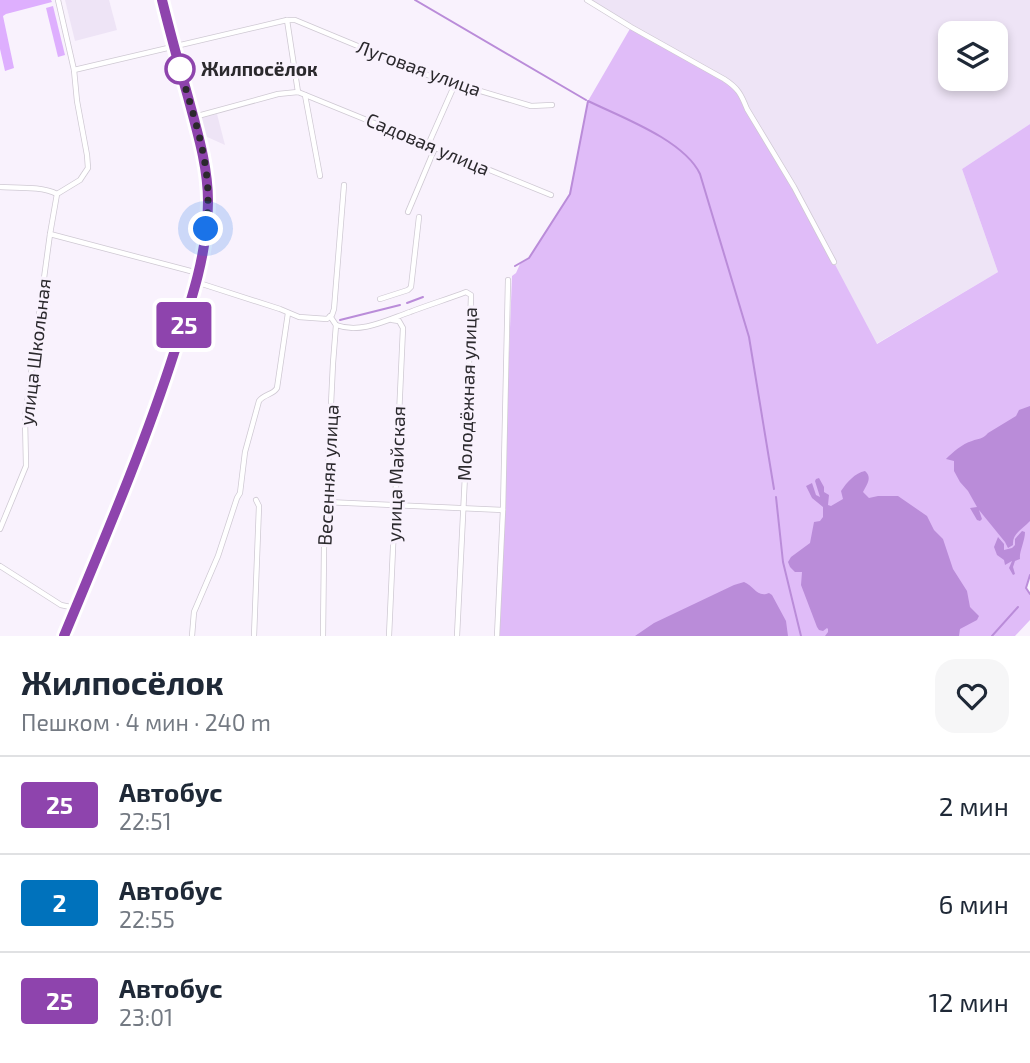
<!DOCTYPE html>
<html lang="ru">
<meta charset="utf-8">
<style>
body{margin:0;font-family:"Exo 2",sans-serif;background:#f6f6f7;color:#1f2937;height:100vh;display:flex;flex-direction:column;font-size:26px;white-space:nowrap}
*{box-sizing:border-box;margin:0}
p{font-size:23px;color:#747a83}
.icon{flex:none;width:38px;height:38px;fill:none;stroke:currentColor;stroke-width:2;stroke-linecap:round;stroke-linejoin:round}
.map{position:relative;height:636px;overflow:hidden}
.sheet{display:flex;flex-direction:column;background:#fff;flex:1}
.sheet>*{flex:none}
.badge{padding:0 14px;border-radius:5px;font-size:24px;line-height:46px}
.controls{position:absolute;left:938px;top:21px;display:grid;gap:14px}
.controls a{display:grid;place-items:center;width:70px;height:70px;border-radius:14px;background:#fff;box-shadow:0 4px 10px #0003;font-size:35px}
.you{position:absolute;width:35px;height:35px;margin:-18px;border:5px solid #fff;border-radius:50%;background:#1a73e8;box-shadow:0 0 0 10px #1a73e833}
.map>.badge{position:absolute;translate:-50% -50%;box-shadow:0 0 0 4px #fff}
.round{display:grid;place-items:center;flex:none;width:74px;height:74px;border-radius:21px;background:#f6f6f7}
.overview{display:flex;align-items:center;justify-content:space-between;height:119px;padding:0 21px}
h1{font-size:33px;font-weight:700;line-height:52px}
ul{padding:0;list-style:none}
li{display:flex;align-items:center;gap:21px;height:98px;padding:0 21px;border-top:2px solid #e0e1e3}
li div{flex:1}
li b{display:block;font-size:26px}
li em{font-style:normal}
li .badge{min-width:77px;font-weight:700;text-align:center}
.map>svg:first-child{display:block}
.built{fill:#eee4f6;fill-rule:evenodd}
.green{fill:#e0bcf8}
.forest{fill:#deaffe}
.water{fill:#ba8cd9}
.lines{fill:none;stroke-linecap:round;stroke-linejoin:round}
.stream{stroke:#ba8cd9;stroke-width:2}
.street-casing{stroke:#cfc9d3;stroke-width:6}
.primary-casing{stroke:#d5d4d5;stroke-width:9}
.street{stroke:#fff;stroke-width:4.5}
.primary{stroke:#c9a5df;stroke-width:7}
.line-casing{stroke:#fff;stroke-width:16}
.line{stroke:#8e44ad;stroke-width:10}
.walk{stroke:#2b292d;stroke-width:7;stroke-dasharray:0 12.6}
.stop-dot{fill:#fff;stroke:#8e44ad;stroke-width:3.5}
.labels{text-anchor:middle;stroke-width:6;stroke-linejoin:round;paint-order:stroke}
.street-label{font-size:19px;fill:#2b292d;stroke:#f9f2fd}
.stop-label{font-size:19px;font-weight:bold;fill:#2b292d;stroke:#f9f2fd;text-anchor:start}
</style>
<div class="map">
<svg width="1030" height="636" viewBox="0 0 1030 636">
<rect width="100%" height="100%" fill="#f9f2fd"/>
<!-- built -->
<g class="built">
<polygon points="65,0 109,0 117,30 75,41"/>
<path d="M587,0H1030V124L962,169L998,272L876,344L744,102ZM950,33H996V79H950Z"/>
<polygon points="217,114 225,145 205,136 201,118"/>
</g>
<!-- green -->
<polygon class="green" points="631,27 733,85 794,187 877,344 998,272 962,169 1030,124 1030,575 1026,588 1030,594 1030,620 1015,636 497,636 503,510 512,276 516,273 520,264 529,258 569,196 588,101"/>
<!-- forest -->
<g class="forest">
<polygon points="0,0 51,0 52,2 6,14 3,16 14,68 5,71 0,49"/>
<polygon points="53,6 65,55 58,57 46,8"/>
</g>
<!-- water -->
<g class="water">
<path d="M1030,406V521C1023,529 1012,533 1013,545L1008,548L1005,542L979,510L982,519L980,521L977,520L970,508L977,507L968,491L960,482L954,471V461L946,459C953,452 962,444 972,441C979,438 982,440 988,433L1016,416L1019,410Z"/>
<path d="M865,471C873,478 866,485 863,492L869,498L878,496H898L927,516L934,530L943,539L953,569L967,591L970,607L979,616L977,620L960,629L959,636H825L828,632V629L827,628L823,631L819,630L817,627L801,585L802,572H795L790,567L788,562L791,557L810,543L814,522L820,521L823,517V507L812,498L806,486L812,483L816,495L820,497L815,481L816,479L819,478L824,487V492L829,495L828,505L831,506L843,499L841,491C847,482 855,473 865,471Z"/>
<path d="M1022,531L1025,532C1025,541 1019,552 1020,559L1015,561L1013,567L1015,574L1013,575L1009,568L1012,561L1005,565L1004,560L997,555L994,547L998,537L1004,544V550L1012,548L1015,545V539Z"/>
<path d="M744,582C754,586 757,598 769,593L772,595L786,621L788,636H635L654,623L734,585Z"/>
</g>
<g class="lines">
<!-- stream -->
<g class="stream">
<polyline points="415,0 586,100"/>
<path d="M515,266L529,258L570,194L588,101C621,117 684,140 700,174L749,337L774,489"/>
<polyline points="407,303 423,297"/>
<polyline points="340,320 400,305"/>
<polyline points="776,497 783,562 801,636"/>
<polyline points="1030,575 1026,588 1030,594"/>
<polyline points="992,636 1018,607"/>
</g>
<!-- street casing -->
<g class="street-casing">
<g id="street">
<polyline points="58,0 74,70 287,20 295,20 430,76 531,106 552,105"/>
<path d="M587,0L631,27L724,79C738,88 741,94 747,109L794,187L834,262"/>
<polyline points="287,20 298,92"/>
<polyline points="305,95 320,176"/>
<polyline points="194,117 278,94 298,92 551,195"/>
<polyline points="428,145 455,84"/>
<path d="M0,187C17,188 42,186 57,194"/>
<polyline points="57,194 80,180 88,168 87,155 77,101 74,70"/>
<polyline points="408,212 435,148"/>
<polyline points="50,234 198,273"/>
<polyline points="196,282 280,309 299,317 327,319 332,315 334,309 344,185"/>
<polyline points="380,299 408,290 411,287 419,217"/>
<path d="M336,325C361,334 387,320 410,312C428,305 448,299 466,292L471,295L467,435L457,636"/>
<polyline points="326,502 503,510"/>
<polyline points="0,529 26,466 25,418 50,234 57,194"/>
<polyline points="0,566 61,605 75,608"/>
<path d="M192,636L194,612L218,556L237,498L240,493L245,452L259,401C264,394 273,395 277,388L288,313"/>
<polyline points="254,636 259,506 256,500"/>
<polyline points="323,636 324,549 333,363 336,325 330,316"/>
<polyline points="389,636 403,328 399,321 392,320"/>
<polyline points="497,636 503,510 508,280"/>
</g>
</g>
<!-- primary casing -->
<g class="primary-casing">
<path id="primary" d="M64,636C103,542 144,447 175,350C191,302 208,252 208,201C208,166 197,131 188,97C179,65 170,32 162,0"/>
</g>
<!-- street -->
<use href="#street" class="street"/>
<!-- primary -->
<use href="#primary" class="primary"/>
</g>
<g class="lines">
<!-- line casing -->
<g class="line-casing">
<path id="line" d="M64,636C103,542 144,447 175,350C191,302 208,252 208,201C208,166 197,131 188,97C179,65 170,32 162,0"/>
</g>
<!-- line -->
<use href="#line" class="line"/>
<!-- walk -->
<path class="walk" d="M180,69L178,61C190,107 209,154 208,202C208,211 207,220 206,229"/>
</g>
<!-- markers -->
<circle class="stop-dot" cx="180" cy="69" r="14"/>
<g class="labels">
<!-- street labels -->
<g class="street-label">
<text transform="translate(419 68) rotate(20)" y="7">Луговая улица</text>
<text transform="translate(428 144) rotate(23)" y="7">Садовая улица</text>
<text transform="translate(35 352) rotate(-83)" y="7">улица Школьная</text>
<text transform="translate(467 394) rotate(-88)" y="7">Молодёжная улица</text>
<text transform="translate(396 474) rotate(-88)" y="7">улица Майская</text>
<text transform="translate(328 475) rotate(-87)" y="7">Весенняя улица</text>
</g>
<!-- stop labels -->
<g class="stop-label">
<text x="201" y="76">Жилпосёлок</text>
</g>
</g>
</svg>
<div class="controls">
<a><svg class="icon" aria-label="layers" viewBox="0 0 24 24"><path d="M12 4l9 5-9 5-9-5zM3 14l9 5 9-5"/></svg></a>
</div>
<div class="you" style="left:206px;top:229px"></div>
<b class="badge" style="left:184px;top:325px;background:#8e44ad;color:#fff">25</b>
</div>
<section class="sheet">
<div class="overview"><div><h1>Жилпосёлок</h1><p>Пешком · 4 мин · 240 m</p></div><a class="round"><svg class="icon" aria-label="heart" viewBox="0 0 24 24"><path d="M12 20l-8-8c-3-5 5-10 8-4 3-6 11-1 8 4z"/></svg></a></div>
<ul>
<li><span class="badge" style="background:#8e44ad;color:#fff">25</span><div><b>Автобус</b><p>22:51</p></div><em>2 мин</em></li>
<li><span class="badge" style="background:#0072bc;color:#fff">2</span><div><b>Автобус</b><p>22:55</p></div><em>6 мин</em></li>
<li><span class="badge" style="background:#8e44ad;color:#fff">25</span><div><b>Автобус</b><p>23:01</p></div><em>12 мин</em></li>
</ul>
</section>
